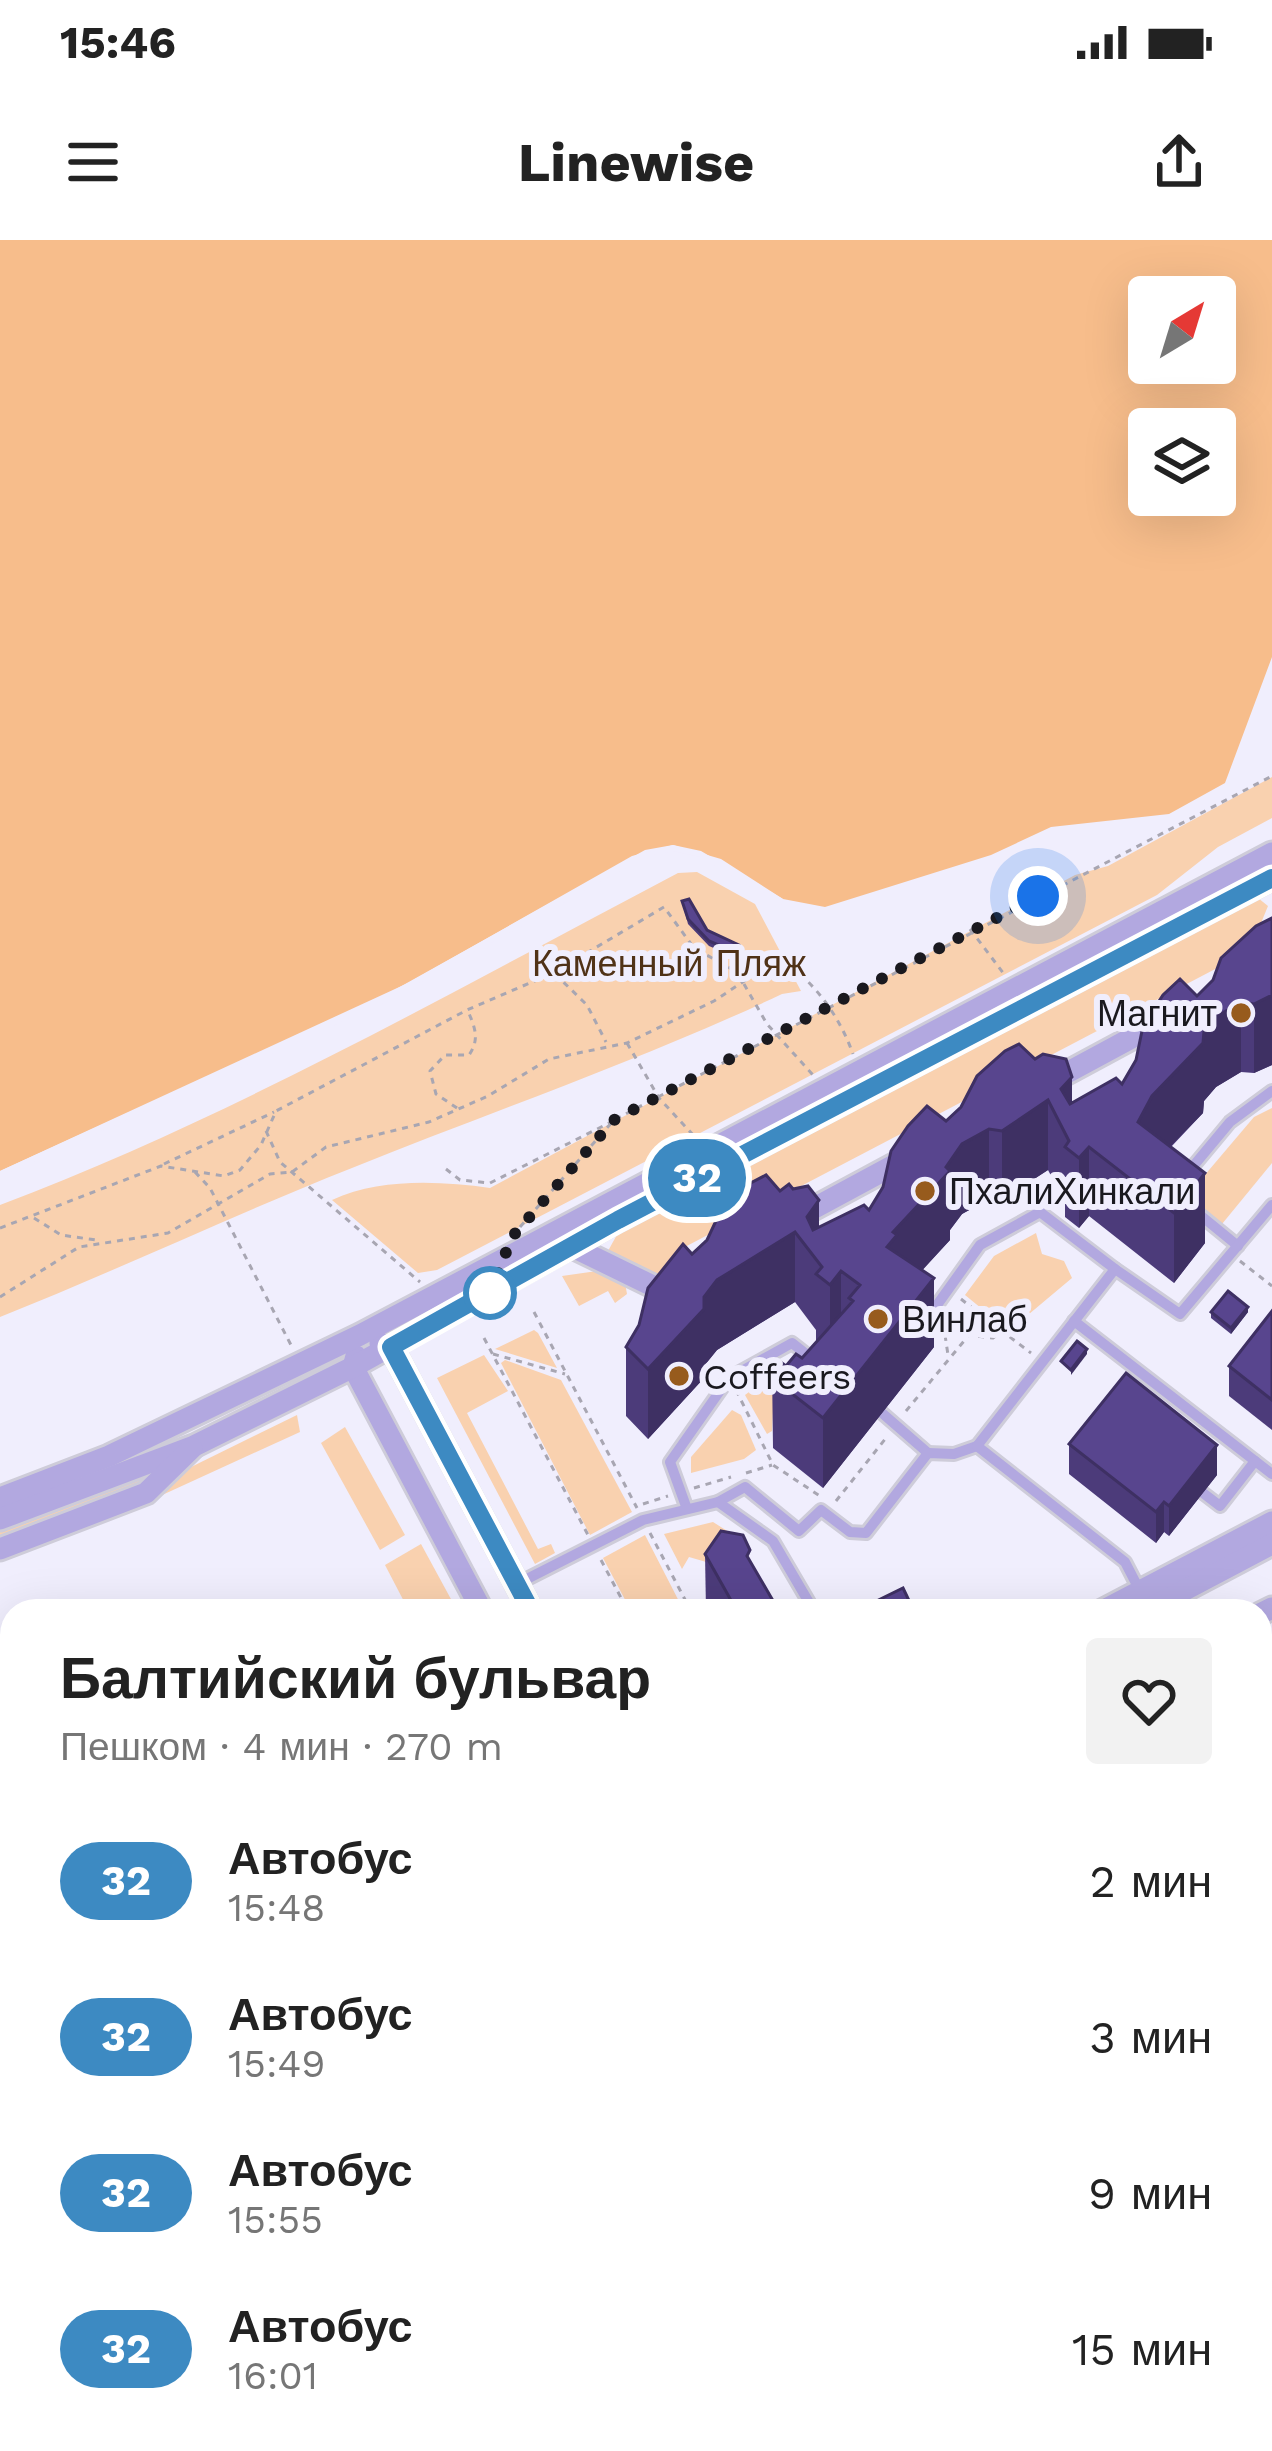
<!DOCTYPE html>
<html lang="ru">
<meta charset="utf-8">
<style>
body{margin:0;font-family:"Work Sans",sans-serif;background:#f2f2f2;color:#222;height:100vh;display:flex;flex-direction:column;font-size:45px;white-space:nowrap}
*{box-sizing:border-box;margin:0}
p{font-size:39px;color:#767676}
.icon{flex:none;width:66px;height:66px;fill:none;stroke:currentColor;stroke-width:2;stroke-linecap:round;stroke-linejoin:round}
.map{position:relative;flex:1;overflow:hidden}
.details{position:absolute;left:0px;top:1359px;width:1272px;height:852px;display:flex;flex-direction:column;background:#fff;border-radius:36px 36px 0 0;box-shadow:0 12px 48px #0002}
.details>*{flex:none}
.badge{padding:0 24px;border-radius:39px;font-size:42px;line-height:78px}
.needle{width:78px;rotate:38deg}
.tools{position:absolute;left:1128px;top:36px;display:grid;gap:24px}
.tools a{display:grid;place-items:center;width:108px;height:108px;border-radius:12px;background:#fff;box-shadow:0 12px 48px #0002;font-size:60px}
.you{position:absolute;width:60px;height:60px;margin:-30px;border:9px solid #fff;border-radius:50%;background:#1a73e8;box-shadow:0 0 0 18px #1a73e833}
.map>.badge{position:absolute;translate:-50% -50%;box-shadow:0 0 0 6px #fff}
.round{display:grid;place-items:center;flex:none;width:126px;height:126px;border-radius:12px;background:#f2f2f2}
.head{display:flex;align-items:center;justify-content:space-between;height:204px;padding:0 60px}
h1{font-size:57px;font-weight:700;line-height:90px}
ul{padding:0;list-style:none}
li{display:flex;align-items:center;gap:36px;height:156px;padding:0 60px}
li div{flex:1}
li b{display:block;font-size:45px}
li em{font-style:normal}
li .badge{min-width:132px;font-weight:700;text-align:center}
.status{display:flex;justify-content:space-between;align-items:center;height:84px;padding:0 60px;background:#fff;direction:ltr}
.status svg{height:33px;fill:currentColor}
header{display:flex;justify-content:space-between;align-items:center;height:156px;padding:0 60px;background:#fff;font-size:54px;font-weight:700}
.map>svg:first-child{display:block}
.built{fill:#e3e0f7}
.green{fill:#f9d1af}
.water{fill:#f7bd8b;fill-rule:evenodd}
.pier{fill:#f0eefd}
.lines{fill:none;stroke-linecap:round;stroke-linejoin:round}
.lane-casing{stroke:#ceccd9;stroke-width:16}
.street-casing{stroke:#ceccd9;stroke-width:27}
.path{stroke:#a8a6b2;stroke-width:3;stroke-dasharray:6 6;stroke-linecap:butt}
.lane{stroke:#b2a8e0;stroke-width:10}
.street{stroke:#b2a8e0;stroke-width:21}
.wall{fill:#4c3b7a}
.shaded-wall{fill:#3e3063}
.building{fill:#58458e;stroke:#3e3063;stroke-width:3}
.line-casing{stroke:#fff;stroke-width:27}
.line{stroke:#3d8ac2;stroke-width:18}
.walk{stroke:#1a191f;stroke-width:12;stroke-dasharray:0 21.6}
.poi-dot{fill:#975b1d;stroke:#f0eefd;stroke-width:4.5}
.stop-dot{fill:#fff;stroke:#3d8ac2;stroke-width:6}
.labels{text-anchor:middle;stroke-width:12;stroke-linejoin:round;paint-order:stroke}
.park-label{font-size:36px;fill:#503217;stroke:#f0eefd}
.poi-label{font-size:36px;fill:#1a191f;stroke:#f0eefd;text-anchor:start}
</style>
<div class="status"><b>15:46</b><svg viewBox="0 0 49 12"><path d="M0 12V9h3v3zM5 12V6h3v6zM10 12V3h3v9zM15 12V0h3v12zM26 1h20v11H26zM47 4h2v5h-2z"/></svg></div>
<header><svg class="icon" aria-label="menu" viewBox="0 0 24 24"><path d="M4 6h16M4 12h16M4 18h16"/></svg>Linewise<svg class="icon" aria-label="share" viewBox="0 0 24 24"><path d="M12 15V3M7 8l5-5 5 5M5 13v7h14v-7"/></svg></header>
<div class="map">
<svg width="1272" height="2211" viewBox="0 0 1272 2211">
<rect width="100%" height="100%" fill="#f0eefd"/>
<!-- built -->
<g class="built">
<polygon points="1272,1402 1272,1738 1260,1715 1260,1409"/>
<polygon points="47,2199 391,2199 368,2211 49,2211"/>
</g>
<!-- green -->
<g class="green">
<path d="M1272,537V578L1218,607L1157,655L437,1030L418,1033L332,960C380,938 439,941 490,948L1075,635L1108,626Z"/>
<path d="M697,632L755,664L801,751L782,754C642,820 496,870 352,928C233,975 118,1030 0,1077V965C235,876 457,749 678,633Z"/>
<polygon points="1258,658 1268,666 1252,705 1221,726 681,1009 669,1035 652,1036 608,1011 619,991"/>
<polygon points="1272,868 1272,923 1222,984 1187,956 1254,877"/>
<polygon points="1036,993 1042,1014 1064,1021 1072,1038 1009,1091 965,1055 994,1016"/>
<polygon points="597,1031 625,1043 627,1054 615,1063 608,1051 579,1066 562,1036"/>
<polygon points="534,1090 538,1093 557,1128 495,1109"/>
<polygon points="484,1115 508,1151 467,1173 538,1309 551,1304 555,1313 535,1324 437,1138"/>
<polygon points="505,1120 561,1140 632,1272 590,1295 501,1123"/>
<polygon points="775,1133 772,1191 767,1194 745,1155"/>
<polygon points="732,1170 741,1175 756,1210 744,1219 691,1233 691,1217"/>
<polygon points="297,1175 300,1192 160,1256 191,1227"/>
<polygon points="345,1187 405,1295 380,1310 321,1203"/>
<polygon points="154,1232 141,1245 0,1299 0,1289"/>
<polygon points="713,1282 732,1294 751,1335 689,1317 682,1329 664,1294"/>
<polygon points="645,1295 684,1371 631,1371 603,1318"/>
<polygon points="421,1304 452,1361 438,1371 409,1371 385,1325"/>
<polygon points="1272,2046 1272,2211 1153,2211 1154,2199 1260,2199 1260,2052"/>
<polygon points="604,2199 700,2199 707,2211 611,2211"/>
</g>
<!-- water -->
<path class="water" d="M0,0H1272V417L1225,543L1169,574L1051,587L991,615L825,667L783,659L701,611L673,605L645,610L380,758L0,931ZM1149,57H1215V123H1149ZM1149,189H1215V255H1149Z"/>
<!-- pier -->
<polygon class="pier" points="673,605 721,619 783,659 781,665 700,617 673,611 647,616 383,763 0,937 0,931 408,743 632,616"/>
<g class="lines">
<!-- lane casing -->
<g class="lane-casing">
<g id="lane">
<polyline points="1185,936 1230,882 1272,851"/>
<polyline points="1194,970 1238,1006"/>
<polyline points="927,1079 980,1005 1040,972 1115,1029"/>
<polyline points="1074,1081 1272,1234"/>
<polyline points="882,1173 928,1213"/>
<polyline points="1203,1253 1220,1266 1255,1221"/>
<polyline points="718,1262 745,1247 799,1291 821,1270 850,1292 866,1293 928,1213 954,1214 977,1206"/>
<polyline points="687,1269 670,1222 729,1138 792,1103 815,1121"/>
<polyline points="517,1344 643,1280 718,1262 773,1301 814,1371"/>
<polyline points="1140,1351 1125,1322 977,1206 1115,1029 1180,1074 1272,965"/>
<polyline points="456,1371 476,1361"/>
<polyline points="1260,1740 1272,1762"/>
<polyline points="1260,2006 1272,1991"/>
<polyline points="0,2037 12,2129"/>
<polyline points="21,2199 23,2211"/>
<polyline points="86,2199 91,2211"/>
<polyline points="482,2199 489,2211"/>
<polyline points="725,2199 732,2211"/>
<polyline points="345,2211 361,2199"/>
</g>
</g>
<!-- street casing -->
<g class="street-casing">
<g id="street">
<polyline points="1048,843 1163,781"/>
<polyline points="794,979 909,917"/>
<polyline points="575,1008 661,1050 676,1042"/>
<polyline points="380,1103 391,1107 531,1371"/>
<polyline points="356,1116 353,1127 482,1371"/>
<polyline points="0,1258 109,1216 360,1095 1272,613"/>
<polyline points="0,1279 194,1206 353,1127 618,980 1272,638"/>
<polyline points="0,1309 146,1253 192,1208"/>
<polyline points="1102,1371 1272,1282"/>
<polyline points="1145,1371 1272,1304"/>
<polyline points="1260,1374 1272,1368"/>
<polyline points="0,1897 12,1894"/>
<polyline points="854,2199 861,2211"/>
<polyline points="923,2199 929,2211"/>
<polyline points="963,2199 970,2211"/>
<polyline points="1089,2199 1095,2211"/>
</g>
</g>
<!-- path -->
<g class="path">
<polyline points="970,689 1004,734"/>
<polyline points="555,734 587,765 606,802"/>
<polyline points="627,803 659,858 694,896"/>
<path d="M457,868L436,854L430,831L445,815H469C480,799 475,788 468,771"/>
<polyline points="266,891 280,922 420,1042"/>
<polyline points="164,924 274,872"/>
<polyline points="446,929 460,940 490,943 613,881"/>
<polyline points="195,932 210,948 292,1107"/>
<polyline points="34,978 61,995 96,1000"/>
<polyline points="520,987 614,880 1272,536"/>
<polyline points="0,988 161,926 224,936 240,930 261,905 276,871 467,770 553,733 664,667 694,708 737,732 767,784 813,835"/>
<polyline points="1240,1021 1272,1046"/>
<path d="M0,1057L79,1007L168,993L270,934L292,932L326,907L429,882L488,856L549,819L627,803L714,761L779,718C814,741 839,775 853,814"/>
<polyline points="961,1059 1000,1090"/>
<polyline points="534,1072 637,1268"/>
<polyline points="936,1087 945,1095 948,1115"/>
<polyline points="484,1098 588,1295"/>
<polyline points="493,1114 565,1134"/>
<polyline points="736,1150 773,1225 820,1256"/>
<polyline points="906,1171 969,1095 993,1098 1002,1091 1031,1113"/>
<polyline points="746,1233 772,1225"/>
<polyline points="694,1248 731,1237"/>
<polyline points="836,1261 886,1198"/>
<polyline points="643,1264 668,1256"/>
<polyline points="650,1293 691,1371"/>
<polyline points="601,1320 628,1371"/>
<polyline points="1260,2053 1272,2062"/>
<polyline points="1260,2078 1272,2072"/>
<polyline points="1057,2199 1064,2211"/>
</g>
<!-- lane -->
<use href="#lane" class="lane"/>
<!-- street -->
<use href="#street" class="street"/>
</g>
<!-- wall -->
<g class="wall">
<polygon points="682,661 707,690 739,710 737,718 709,706 688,684"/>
<polygon points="1272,678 1272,825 1254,833 1241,832 1216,847 1204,861 1203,873 1171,907 1205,1003 1174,1043 1089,976 1079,988 1065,977 1065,962 1048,930 1002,960 989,959 962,974 950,990 950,1000 922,1030 934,1107 823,1248 773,1208 772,1128 786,1126 802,1118 816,1102 816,1090 795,1062 717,1110 704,1126 704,1138 648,1199 626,1176 626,1107 692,1014 780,951 793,949 819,987 869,970 946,881 961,867 977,836 1072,862 1122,844 1197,756"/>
<polygon points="1272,1071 1272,1190 1229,1156 1229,1126"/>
<polygon points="1211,1072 1248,1072 1231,1094 1211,1078"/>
<polygon points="1069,1204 1217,1235 1169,1296 1164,1292 1156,1303 1069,1234"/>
<polygon points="705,1314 750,1322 779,1371 706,1371"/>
<polygon points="112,2199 230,2199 208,2211 118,2211"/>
<polygon points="258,2199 295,2199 273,2211 264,2211"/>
<polygon points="538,2199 588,2199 594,2211 538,2211"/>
<polygon points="747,2199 828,2199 829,2211 753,2211"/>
</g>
<!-- shaded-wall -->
<g class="shaded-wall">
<polygon points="1272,755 1272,825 1254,833 1254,764"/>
<polygon points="1241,762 1241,832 1216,847 1204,861 1203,873 1152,925 1138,882 1152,856 1216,777"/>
<polygon points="1072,837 1072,906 1061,849"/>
<polygon points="1048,860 1048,930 1002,960 1002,891"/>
<polygon points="989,889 989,959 962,974 950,990 950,1000 897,1058 887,1007 893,992 962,904"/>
<polygon points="1089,907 1089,976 1079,988 1079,918"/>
<polygon points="1205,933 1205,1003 1174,1043 1174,973"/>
<polygon points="819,960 819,1024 807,977"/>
<polygon points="795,992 795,1062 717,1110 704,1126 704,1138 648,1199 648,1129 717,1040"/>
<polygon points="841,1031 841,1100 830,1115 830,1045"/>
<polygon points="934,1038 934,1107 823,1248 823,1178"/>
<polygon points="1248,1067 1248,1072 1231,1094 1231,1088"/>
<polygon points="1087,1109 1087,1114 1071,1135 1071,1130"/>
<polygon points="1217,1205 1217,1235 1169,1296 1169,1266"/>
<polygon points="1164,1262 1164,1292 1156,1303 1156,1272"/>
<polygon points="1272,1535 1272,1550 1260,1557 1260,1541"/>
<polygon points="1272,1876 1272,1945 1271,1950 1260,1956 1260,1887"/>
<polygon points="193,2199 230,2199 208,2211 171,2211"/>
<polygon points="266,2199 295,2199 273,2211 266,2211"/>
<polygon points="829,2200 829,2211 809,2211"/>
</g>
<!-- building -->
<g class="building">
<polygon points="689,659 707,690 739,705 737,713 709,701 688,679 682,661"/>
<polygon points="1272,678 1272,755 1254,764 1241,762 1216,777 1204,791 1203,803 1152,856 1138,882 1205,933 1174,973 1089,907 1079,918 1065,907 1069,901 1048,860 1002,891 989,889 962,904 946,927 950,931 893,992 897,995 887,1007 934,1038 823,1178 773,1139 778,1133 772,1128 778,1120 786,1126 796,1114 802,1118 853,1061 849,1058 860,1045 841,1031 830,1045 816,1034 822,1027 795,992 717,1040 704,1057 704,1069 648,1129 626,1107 639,1085 648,1048 683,1004 692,1014 707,1000 721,970 743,947 766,935 780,951 789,944 793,949 808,946 819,960 807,977 813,990 864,965 869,970 883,947 891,911 908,886 927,866 946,881 961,867 977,836 1005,811 1019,804 1035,819 1043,814 1066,819 1072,837 1061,849 1070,864 1116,838 1122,844 1136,820 1143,786 1163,755 1180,739 1197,756 1213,740 1221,718 1256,686"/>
<polygon points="1228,1051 1248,1067 1231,1088 1211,1072"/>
<polygon points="1272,1071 1272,1160 1229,1126"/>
<polygon points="1077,1101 1087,1109 1071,1130 1061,1121"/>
<polygon points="1126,1133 1217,1205 1169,1266 1164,1262 1156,1272 1069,1204"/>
<polygon points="721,1291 743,1295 750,1310 747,1316 779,1371 737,1371 705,1314"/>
<polygon points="903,1348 914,1371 856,1371"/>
<polygon points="1272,1476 1272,1535 1260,1541 1260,1482"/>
<polygon points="1260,1766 1272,1790 1272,1876 1271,1881 1260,1887"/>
<polygon points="123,2199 193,2199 171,2211 130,2211"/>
<polygon points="548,2199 588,2199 594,2211 554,2211"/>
<polygon points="785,2199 828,2199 829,2200 809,2211 792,2211"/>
</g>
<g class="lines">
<!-- line casing -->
<g class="line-casing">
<polyline id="line" points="531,1371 391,1107 618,980 1272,638"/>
</g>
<!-- line -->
<use href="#line" class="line"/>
<!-- walk -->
<polyline class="walk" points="490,1053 512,997 614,880 1038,656"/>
</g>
<!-- markers -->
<g class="poi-dot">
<circle cx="1241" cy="773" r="12"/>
<circle cx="925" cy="951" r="12"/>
<circle cx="878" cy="1079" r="12"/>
<circle cx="679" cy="1136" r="12"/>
</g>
<circle class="stop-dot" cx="490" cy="1053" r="24"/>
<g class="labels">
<!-- park labels -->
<g class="park-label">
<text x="669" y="736">Каменный Пляж</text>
</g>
<!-- poi labels -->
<g class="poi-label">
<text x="1217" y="786" text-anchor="end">Магнит</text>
<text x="949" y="964">ПхалиХинкали</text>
<text x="902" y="1092">Винлаб</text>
<text x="703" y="1149">Coffeers</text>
</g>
</g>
</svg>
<div class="tools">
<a><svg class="needle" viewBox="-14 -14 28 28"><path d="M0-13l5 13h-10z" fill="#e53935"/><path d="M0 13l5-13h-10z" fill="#767676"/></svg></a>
<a><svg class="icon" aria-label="layers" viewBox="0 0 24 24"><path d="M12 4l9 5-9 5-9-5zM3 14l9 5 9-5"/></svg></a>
</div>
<div class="you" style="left:1038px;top:656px"></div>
<b class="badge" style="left:697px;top:938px;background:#3d8ac2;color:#fff">32</b>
<section class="details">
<div class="head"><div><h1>Балтийский бульвар</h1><p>Пешком · 4 мин · 270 m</p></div><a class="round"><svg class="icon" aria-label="heart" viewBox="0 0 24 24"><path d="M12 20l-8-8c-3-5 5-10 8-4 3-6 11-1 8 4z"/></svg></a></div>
<ul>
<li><span class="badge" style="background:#3d8ac2;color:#fff">32</span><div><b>Автобус</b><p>15:48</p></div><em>2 мин</em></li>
<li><span class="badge" style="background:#3d8ac2;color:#fff">32</span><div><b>Автобус</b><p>15:49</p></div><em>3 мин</em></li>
<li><span class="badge" style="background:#3d8ac2;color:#fff">32</span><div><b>Автобус</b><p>15:55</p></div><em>9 мин</em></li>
<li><span class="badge" style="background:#3d8ac2;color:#fff">32</span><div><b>Автобус</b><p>16:01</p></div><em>15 мин</em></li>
</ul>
</section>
</div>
